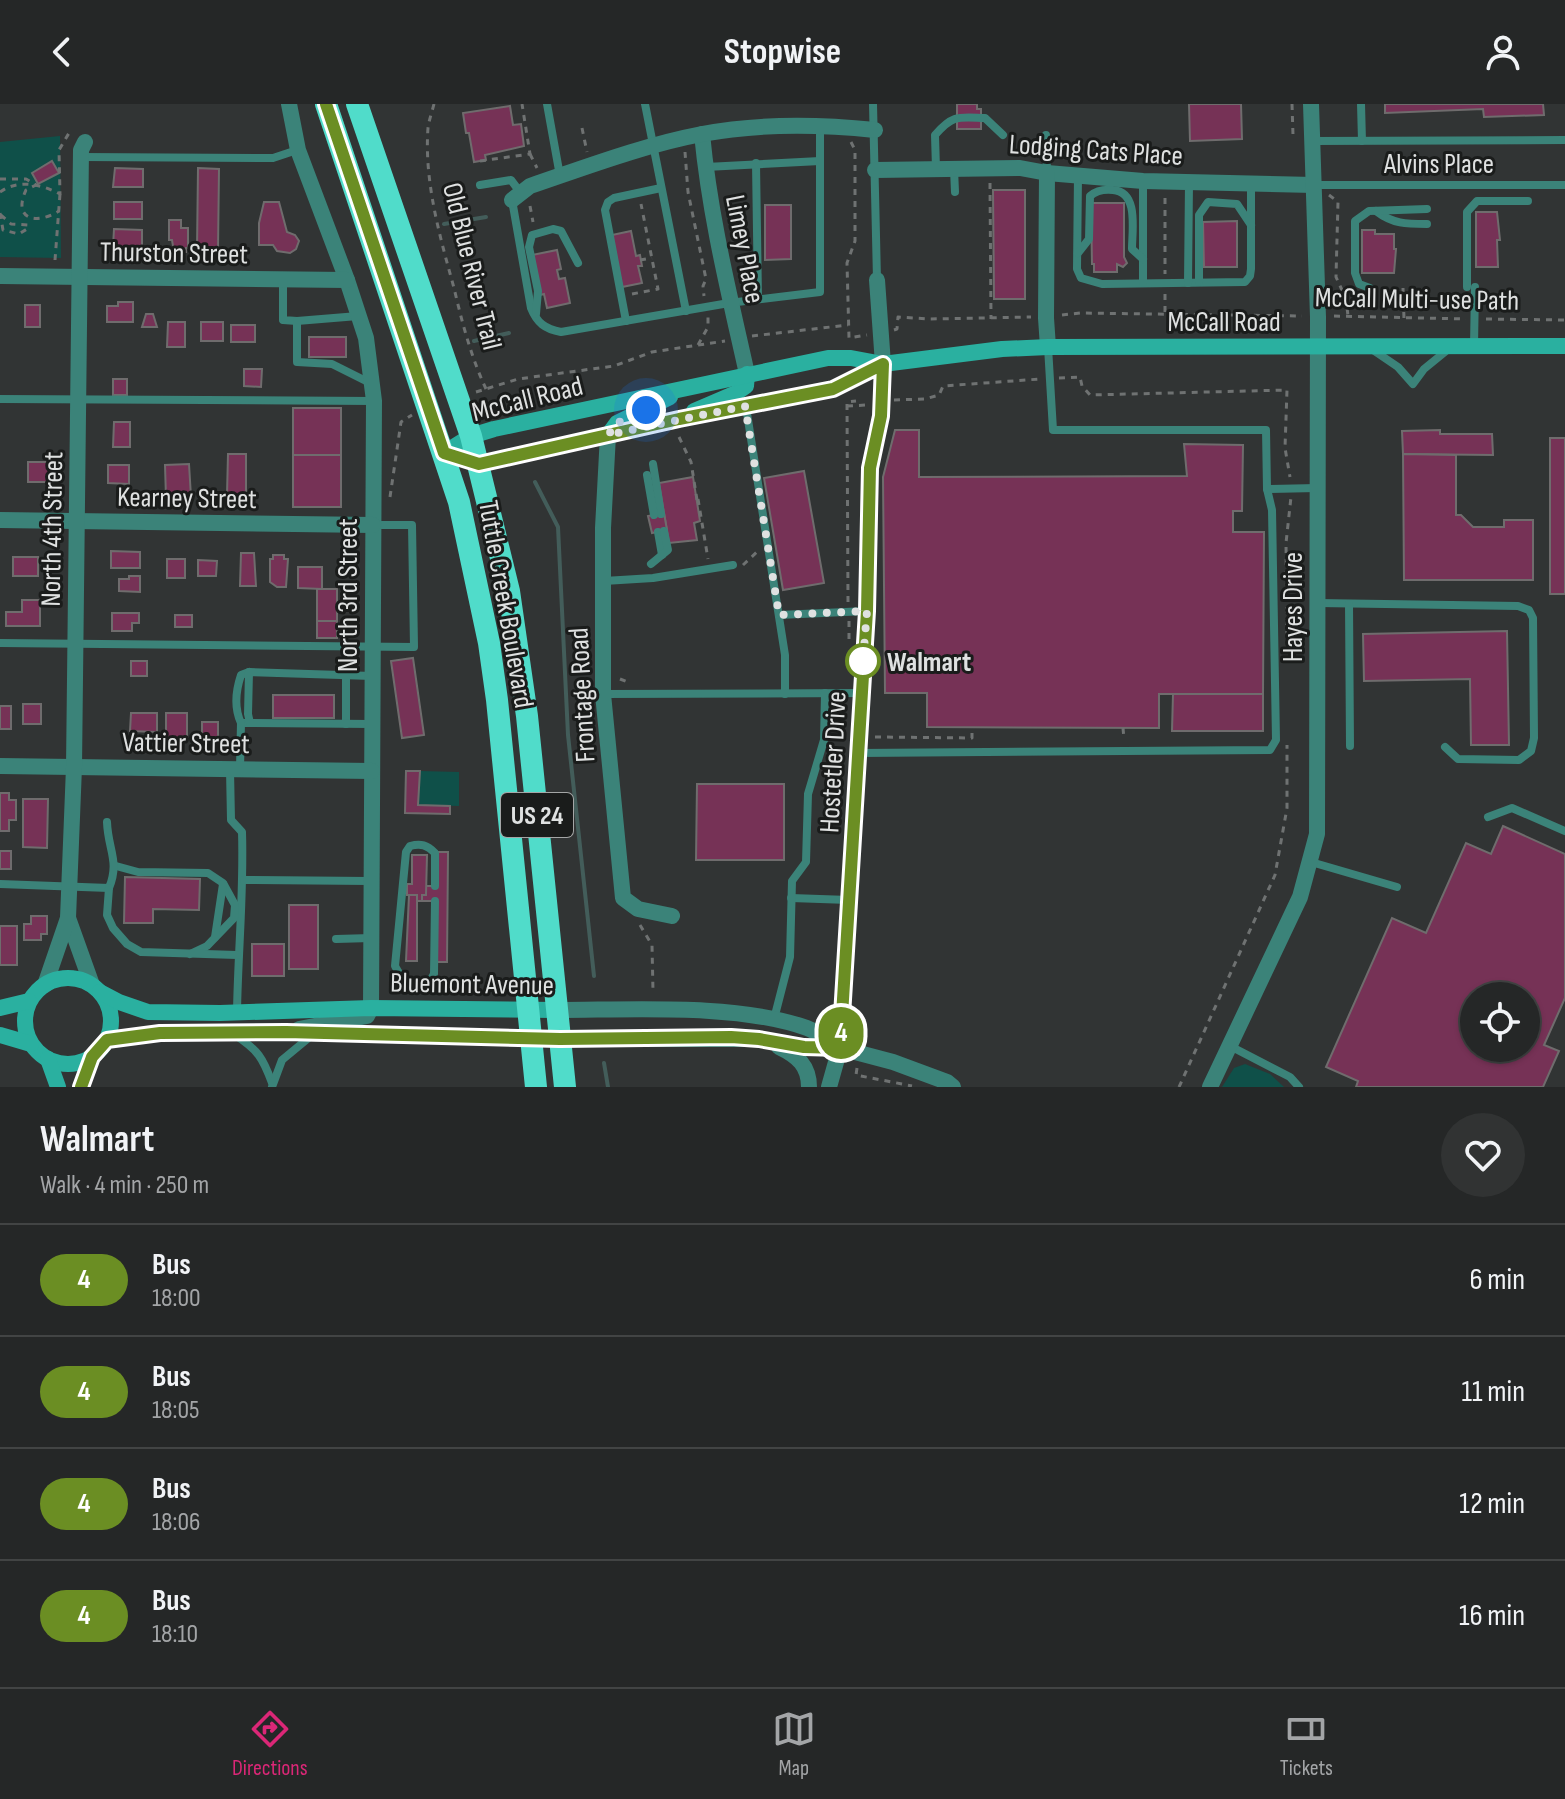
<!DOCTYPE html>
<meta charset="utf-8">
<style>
body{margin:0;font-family:"Sofia Sans Condensed",sans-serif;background:#313333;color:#f1f3f6;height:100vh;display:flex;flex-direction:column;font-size:30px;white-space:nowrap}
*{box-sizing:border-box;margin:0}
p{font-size:26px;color:#a3a5a7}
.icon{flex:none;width:44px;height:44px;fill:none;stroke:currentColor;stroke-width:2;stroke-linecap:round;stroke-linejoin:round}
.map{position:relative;height:983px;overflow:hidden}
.details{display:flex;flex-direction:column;background:#252727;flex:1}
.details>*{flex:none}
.badge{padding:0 16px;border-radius:26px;font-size:28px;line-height:52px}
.fabs{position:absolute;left:1460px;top:878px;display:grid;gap:16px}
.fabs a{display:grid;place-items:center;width:80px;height:80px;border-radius:50%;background:#252727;box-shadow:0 2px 6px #0004,0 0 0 2px #424444;font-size:40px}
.you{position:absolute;width:40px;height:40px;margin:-20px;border:6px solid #fff;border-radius:50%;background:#1a73e8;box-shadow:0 0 0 12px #1a73e833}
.map>.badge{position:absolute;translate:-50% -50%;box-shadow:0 0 0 4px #fff}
.round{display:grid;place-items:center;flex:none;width:84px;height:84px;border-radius:42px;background:#313333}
.summary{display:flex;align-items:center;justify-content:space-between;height:136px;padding:0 40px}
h1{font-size:38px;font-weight:700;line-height:60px}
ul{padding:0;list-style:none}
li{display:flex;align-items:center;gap:24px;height:112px;padding:0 40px;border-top:2px solid #424444}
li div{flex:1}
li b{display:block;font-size:30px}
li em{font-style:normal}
li .badge{min-width:88px;font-weight:700;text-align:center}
header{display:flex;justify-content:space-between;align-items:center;height:104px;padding:0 40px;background:#252727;font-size:36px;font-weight:700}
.menu{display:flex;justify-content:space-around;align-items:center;height:112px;border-top:2px solid #424444;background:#252727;font-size:22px;color:#a3a5a7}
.menu a{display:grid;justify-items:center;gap:4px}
.menu .selected{color:#db2777}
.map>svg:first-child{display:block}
.green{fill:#0f5049}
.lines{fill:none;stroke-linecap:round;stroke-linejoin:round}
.stream{stroke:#435d5a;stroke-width:4}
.building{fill:#763256;stroke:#6f6c6d;stroke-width:2;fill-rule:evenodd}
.path{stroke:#6f7272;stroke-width:3;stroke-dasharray:6 6;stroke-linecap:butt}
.service{stroke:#3b8379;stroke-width:8}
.minor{stroke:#3b8379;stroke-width:16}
.tertiary{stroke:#3b8379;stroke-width:16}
.secondary{stroke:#2ab0a0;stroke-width:16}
.trunk{stroke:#50dcca;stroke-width:22}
.line-casing{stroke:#fff;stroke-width:18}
.line{stroke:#6b8e23;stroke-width:12}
.walk{stroke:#dfe1e1;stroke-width:8;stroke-dasharray:0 14.4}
.stop-dot{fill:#fff;stroke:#6b8e23;stroke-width:4}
.labels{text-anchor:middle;stroke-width:6;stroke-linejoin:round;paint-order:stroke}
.shield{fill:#1a1c1b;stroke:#a4a6a6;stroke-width:2}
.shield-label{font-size:26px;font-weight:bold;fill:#dfe1e1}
.street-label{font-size:28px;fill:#dfe1e1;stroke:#1a1c1b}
.stop-label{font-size:28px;font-weight:bold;fill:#dfe1e1;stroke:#1a1c1b;text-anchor:start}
</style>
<header><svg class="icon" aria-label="back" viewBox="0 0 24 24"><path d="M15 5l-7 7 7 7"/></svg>Stopwise<svg class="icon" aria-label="person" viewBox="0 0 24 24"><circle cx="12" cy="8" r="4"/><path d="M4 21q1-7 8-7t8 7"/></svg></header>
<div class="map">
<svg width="1565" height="983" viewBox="0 0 1565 983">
<rect width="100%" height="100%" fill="#313434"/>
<!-- green -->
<g class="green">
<polygon points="60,32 61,154 0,153 0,38"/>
<polygon points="420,667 459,668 459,702 418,701"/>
<polygon points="1245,960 1270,970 1284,983 1222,983 1234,964"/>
</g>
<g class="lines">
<!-- stream -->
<g class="stream">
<polyline points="444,120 486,113"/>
<polyline points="474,237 509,229"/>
<polyline points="535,378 558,423 568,631 594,872"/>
<polyline points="604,959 608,983"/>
</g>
</g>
<!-- building -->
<g class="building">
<polygon points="957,0 977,0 977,5 981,5 981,25 957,25"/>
<polygon points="1189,0 1241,0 1242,35 1190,37"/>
<polygon points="1385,0 1543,0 1544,11 1484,13 1483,5 1385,9"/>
<polygon points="510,2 513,21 521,20 524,42 485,51 486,56 474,58 469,29 466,29 463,9"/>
<polygon points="52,57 59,69 38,80 32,69"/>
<polygon points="115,64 143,65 143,83 113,83"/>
<polygon points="198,64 219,65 218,147 197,146"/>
<polygon points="993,86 1025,86 1025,195 994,195"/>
<rect x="114" y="98" width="28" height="17"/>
<polygon points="264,98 279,98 287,128 295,131 299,137 296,145 290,149 277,147 273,141 259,141 259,119"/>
<polygon points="1091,99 1124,99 1124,153 1127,159 1123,163 1117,160 1117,168 1094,168 1094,160 1092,160"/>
<polygon points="765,101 791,101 791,155 765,156"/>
<polygon points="1476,108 1497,108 1500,136 1497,136 1498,163 1476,163"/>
<polygon points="169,116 181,116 181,124 188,124 188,144 186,144 186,148 174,148 172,136 169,136"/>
<polygon points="1237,117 1237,163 1204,163 1203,118"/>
<polygon points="114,125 142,126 142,143 113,143"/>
<polygon points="1362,126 1375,126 1375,130 1394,130 1394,145 1396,145 1394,169 1362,169"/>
<polygon points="631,127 636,152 640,151 642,162 638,162 642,179 622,183 612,131"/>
<polygon points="557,146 561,165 557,166 559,175 565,174 570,199 547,204 544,190 540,191 532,151"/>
<polygon points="118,198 133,198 133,218 107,218 107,202 118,202"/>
<rect x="25" y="201" width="15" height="22"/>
<polygon points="146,210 153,210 157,223 142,223"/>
<polygon points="168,218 185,218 185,243 167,243"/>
<rect x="201" y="218" width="22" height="19"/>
<rect x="231" y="221" width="24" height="17"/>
<rect x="309" y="233" width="37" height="20"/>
<polygon points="244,265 262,265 261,283 244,282"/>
<rect x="113" y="275" width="14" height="16"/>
<rect x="293" y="304" width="48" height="47"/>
<polygon points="114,318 130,318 130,343 113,343"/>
<polygon points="895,326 919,326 919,373 1187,372 1184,340 1243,341 1242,407 1233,407 1233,428 1264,428 1263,590 1159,590 1159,624 927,623 927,589 885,589 883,373"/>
<polygon points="1440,326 1440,330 1492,330 1493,351 1403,350 1402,327"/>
<rect x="1550" y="334" width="15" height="156"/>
<polygon points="228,350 246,350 246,391 227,391"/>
<polygon points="1403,350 1456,351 1456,411 1461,411 1473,423 1504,423 1504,416 1533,416 1533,476 1404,476"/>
<rect x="293" y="351" width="48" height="52"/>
<rect x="28" y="358" width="24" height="20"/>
<polygon points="189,360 191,393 166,394 165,361"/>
<polygon points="108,361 129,361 129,380 108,379"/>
<polygon points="804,367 824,479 783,486 764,374"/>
<polygon points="693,373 700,417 694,419 697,436 669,439 659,379"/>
<polygon points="664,409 667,426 652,429 648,412"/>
<polygon points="111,447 140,448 140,464 111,464"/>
<polygon points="241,449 254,449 256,482 240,482"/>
<polygon points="273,451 284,451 284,455 288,455 286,483 277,483 270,478 270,455 273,455"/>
<rect x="13" y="453" width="25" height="19"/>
<rect x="167" y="455" width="18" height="19"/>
<polygon points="198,456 217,457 216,472 198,472"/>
<polygon points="298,463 322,463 322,485 298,484"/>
<polygon points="129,472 140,472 140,488 119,487 119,475 129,475"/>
<rect x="317" y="485" width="20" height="32"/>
<polygon points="22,496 40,496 40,522 6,522 6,508 22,508"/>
<polygon points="112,509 139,509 139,519 132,519 132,527 112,527"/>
<rect x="175" y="511" width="17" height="12"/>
<rect x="317" y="517" width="20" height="17"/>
<polygon points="1507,527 1509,641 1471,641 1470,575 1364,577 1363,530"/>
<polygon points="413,554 424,631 402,634 391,557"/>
<rect x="131" y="557" width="16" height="15"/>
<polygon points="1173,590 1263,590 1263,627 1172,627"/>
<rect x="273" y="591" width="61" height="23"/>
<rect x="23" y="600" width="18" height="20"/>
<rect x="0" y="602" width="11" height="23"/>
<polygon points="131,609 157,609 157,628 130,627"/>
<polygon points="166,609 187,609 187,634 166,633"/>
<rect x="202" y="618" width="16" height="20"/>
<polygon points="406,667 420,667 418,701 450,702 450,710 405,709"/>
<polygon points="697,680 784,680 784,756 696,756"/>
<polygon points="0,689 9,689 9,696 16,696 16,716 9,716 9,727 0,727"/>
<polygon points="23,695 48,695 47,744 23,743"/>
<path d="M1503,722L1565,750V894L1544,941L1559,947L1543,983H1356L1358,977L1326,963L1392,814L1426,829L1466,739L1491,750ZM1474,892H1526V944H1474Z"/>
<rect x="0" y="747" width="11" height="18"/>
<polygon points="437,748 448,748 447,858 436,858 436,797 422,797 422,791 426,791 426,782 436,782"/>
<polygon points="412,751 427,751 426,791 422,791 422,797 417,797 417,791 407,791 407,780 412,780"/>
<polygon points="125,773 200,775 199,806 153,805 153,819 124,819"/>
<polygon points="409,791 417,791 417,857 406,857"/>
<rect x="289" y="801" width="29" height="64"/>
<polygon points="31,812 47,812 47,830 41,830 41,836 24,836 24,820 31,820"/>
<rect x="0" y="822" width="17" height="39"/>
<rect x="252" y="840" width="32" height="32"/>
</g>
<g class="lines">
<!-- path -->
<g class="path">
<path d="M434,0C432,8 429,16 428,24C424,78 440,133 454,184C462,218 471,253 486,285"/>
<polyline points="1292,0 1293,31"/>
<polyline points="582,24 587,48"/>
<polyline points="851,38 855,46 855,137 847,159 849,234 867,231"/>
<polyline points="685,48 688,88 706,175 703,182 704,192"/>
<polyline points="530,50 537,64"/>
<polyline points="480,57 530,50 522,0"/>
<path d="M0,75H26L36,81L26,86C12,116 37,121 59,107"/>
<polyline points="990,79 991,215"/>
<path d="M0,88C18,75 41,80 60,90L59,46L69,29L73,31"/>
<polyline points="1329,91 1338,98 1336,173 1346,195 1348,212"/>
<polyline points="1165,94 1165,170"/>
<polyline points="530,102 533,118"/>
<polyline points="0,109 3,126 19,130 27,125 28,121 11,120 1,111"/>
<polyline points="55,156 60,90"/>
<polyline points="640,156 652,154"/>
<polyline points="1403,184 1404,215"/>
<polyline points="632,190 658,185 641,100"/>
<polyline points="1165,190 1165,210"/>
<polyline points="1062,211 1080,209 1302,212"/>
<polyline points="1334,212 1466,215"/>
<polyline points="1486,215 1565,216"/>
<polyline points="894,226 897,225 898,213 930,215 1031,213"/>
<polyline points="752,232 848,221"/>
<polyline points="698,241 708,223 708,212"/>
<polyline points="1059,274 1080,273 1082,282 1090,291 1287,286 1285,344 1290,373"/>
<polyline points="476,288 518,275 614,262 652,248 725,237"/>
<polyline points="894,296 925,295 939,291 943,282 1040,275"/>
<polyline points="847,302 867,301"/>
<polyline points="679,333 691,358 697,396"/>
<polyline points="390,393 401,318 412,311"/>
<polyline points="698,395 708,455"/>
<polyline points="743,461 758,447"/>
<polyline points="848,498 847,298 856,297"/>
<polyline points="849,517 849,538"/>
<polyline points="1287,533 1286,439 1291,393"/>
<polyline points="620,575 630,579"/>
<polyline points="1123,624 1124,635"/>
<polyline points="875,633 972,634 972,623"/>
<polyline points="640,821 652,841 653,887"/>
<polyline points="858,912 859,932"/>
<polyline points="857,964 856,971 912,982"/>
<polyline points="1179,983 1275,771 1287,704 1287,641"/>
</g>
<!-- service -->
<g class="service">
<polyline points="547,0 560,72"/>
<polyline points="645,0 686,207"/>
<polyline points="873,0 877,176"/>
<polyline points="1361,0 1362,37"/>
<polyline points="1046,31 1047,69"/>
<polyline points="1312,37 1565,36"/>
<polyline points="81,53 273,54 297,46"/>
<polyline points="756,59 758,195"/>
<polyline points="706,63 820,57"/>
<path d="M936,65L935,31C953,10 959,13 985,14L1003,31"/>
<polyline points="954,65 955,88"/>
<polyline points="1078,72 1077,165 1081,174 1102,180 1245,178 1250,172 1251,165 1251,80"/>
<polyline points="1143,77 1143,179"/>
<polyline points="480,81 511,76 520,88"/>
<polyline points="1314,81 1565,81"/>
<path d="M512,96L531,204C537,219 545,225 561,228L729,199L820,188V22"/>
<path d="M1376,107C1393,120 1406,120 1427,120"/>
<path d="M1078,149L1089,135L1090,92C1097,86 1104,85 1113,86C1139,88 1132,126 1132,145L1143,155"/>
<polyline points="283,175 283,216 297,217"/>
<polyline points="1199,178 1199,111 1208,98 1237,100 1251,121"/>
<polyline points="1188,179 1189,79"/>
<polyline points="1467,183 1467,108 1477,97 1528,97"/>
<polyline points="1370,184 1359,180 1355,169 1355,117 1369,107 1427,105"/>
<polyline points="536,210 538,187 529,143 532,131 553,125 561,127 578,159"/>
<polyline points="358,212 297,217 297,258 332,260 372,280"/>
<polyline points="626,217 605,106 608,98 614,94 661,84"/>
<polyline points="1474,242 1475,183"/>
<polyline points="1373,246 1398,263 1413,280 1424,265 1451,243"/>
<polyline points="0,295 374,297"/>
<polyline points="746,303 785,551 785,590"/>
<polyline points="653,360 661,410"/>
<polyline points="647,371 654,411"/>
<polyline points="1267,385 1317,384"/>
<polyline points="658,428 662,451"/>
<polyline points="651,460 668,446 664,427"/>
<polyline points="604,477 653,474 733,461"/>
<polyline points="1318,499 1518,502 1529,506 1533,514 1534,634 1531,647 1519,656 1458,655 1445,643"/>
<polyline points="1349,500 1350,642"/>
<polyline points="779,511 867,507"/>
<polyline points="0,539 414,543 412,421 374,421"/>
<path d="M249,568L241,571C236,586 234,604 241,619H250"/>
<polyline points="346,571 346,620"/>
<polyline points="603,590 861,589"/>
<polyline points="372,620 250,619 248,610 249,568 372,572"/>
<polyline points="859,649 1270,646 1276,636 1272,406 1267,385 1266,326 1053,326 1048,243"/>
<polyline points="240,665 241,619"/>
<path d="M230,666L231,716L242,728C244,788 238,847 237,908"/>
<polyline points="1488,713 1512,704 1565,727"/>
<polyline points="1311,758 1397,783"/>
<polyline points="116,762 138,768 208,769 223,779 235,801 234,814 207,842 190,850"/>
<polyline points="244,776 370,777"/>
<path d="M0,780L109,784C120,757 108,746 107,718"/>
<path d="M435,782V749C427,741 421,739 410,742L406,748L395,862C403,878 412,883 429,879L434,870L435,797"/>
<polyline points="109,784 107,811 113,824 127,840 141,848 237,851"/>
<polyline points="791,794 849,796"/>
<polyline points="215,833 223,780"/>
<polyline points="336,835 371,834"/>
<polyline points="774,915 790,853 792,777 806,758 808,690 824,636 825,589"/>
<path d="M235,931C258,946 263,954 272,979"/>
<polyline points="1230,942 1290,973 1299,983"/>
<polyline points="272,983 282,956 311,932"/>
</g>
<!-- minor -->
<g class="minor">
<polyline points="289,0 298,46 347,176 366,234 374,297 371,904 367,912 299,925"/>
<path d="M702,30C710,113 729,189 747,270"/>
<polyline points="875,66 1020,64 1047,69 1143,77 1314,81"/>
<polyline points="1047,69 1046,214 1048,243"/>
<path d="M512,96L530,82C586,63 644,41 702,30C760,19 817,20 875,26"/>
<polyline points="0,172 347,176"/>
<polyline points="608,331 603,424 603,590 623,794 638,805 672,812"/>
<polyline points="0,416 373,421"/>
<polyline points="0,662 372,667"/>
<polyline points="68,814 92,881"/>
<polyline points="45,881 68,814 74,663 81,46 85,38"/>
<polyline points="840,944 867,507 870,364 881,312 883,260 877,176"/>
<polyline points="1210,983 1300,793 1317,730 1318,213 1311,0"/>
</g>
<!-- tertiary -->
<g class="tertiary">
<path d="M556,906C632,906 736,899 807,924C818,928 828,937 838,943"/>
<polyline points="560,935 759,935 804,943 840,944 893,958 947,978 953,983"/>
<path d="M779,943C798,952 809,962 809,983"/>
<polyline points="829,983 840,944"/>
</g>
<!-- secondary -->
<g class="secondary">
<polyline points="694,307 736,289 746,282 747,270"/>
<polyline points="609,330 617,319 670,293"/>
<polyline points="444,349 471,332 494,325 828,254 851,254 883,260 1002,245 1048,243 1565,242"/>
<polyline points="444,349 479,360 679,315 833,285 883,260"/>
<circle cx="68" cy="917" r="43"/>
<polyline points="100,888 119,898 148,908 220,909 371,904 556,906"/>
<polyline points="0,904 29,897"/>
<polyline points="0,931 31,940"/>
<polyline points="107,936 160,929 286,928 560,935"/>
<polyline points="48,955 58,983"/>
<polyline points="81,983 92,953"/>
</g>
<!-- trunk -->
<g class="trunk">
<polyline points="326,0 459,398 489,539 497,596 536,983"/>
<polyline points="357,0 471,332 509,487 527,612 565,983"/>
</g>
</g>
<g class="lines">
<!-- line casing -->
<g class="line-casing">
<polyline id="line" points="81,983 92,953 107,936 160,929 286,928 560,935 731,933 759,935 804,943 840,944 867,507 870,364 881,312 883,260 833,285 679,315 479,360 444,349 326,0"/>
</g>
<!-- line -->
<use href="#line" class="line"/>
<!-- walk -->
<polyline class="walk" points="646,306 617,319 608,331 745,302 779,511 867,507 863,557"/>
</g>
<!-- markers -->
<circle class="stop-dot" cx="863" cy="557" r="16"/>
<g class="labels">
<!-- shield labels -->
<rect class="shield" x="501" y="689" width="72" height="44" rx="6"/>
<g class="shield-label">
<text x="537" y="720">US 24</text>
</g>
<!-- street labels -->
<g class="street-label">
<text transform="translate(1096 45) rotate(4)" y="10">Lodging Cats Place</text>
<text x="1439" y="69">Alvins Place</text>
<text transform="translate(746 145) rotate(79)" y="10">Limey Place</text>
<text transform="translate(174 148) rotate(1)" y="10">Thurston Street</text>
<text transform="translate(473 162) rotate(76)" y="10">Old Blue River Trail</text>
<text transform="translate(1417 194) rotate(1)" y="10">McCall Multi-use Path</text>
<text x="1224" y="227">McCall Road</text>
<text transform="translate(527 294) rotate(-14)" y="10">McCall Road</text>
<text transform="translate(187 393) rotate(1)" y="10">Kearney Street</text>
<text transform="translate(51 425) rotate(-89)" y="10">North 4th Street</text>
<text transform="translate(347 491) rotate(-90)" y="10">North 3rd Street</text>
<text transform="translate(507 500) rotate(80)" y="10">Tuttle Creek Boulevard</text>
<text transform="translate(1292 503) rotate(-90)" y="10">Hayes Drive</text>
<text transform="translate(581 591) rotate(-93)" y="10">Frontage Road</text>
<text transform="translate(186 638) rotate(1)" y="10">Vattier Street</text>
<text transform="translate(832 658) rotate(-87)" y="10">Hostetler Drive</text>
<text transform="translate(472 879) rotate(1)" y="10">Bluemont Avenue</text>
</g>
<!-- stop labels -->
<g class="stop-label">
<text x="887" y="567">Walmart</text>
</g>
</g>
</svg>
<div class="fabs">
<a><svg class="icon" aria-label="locate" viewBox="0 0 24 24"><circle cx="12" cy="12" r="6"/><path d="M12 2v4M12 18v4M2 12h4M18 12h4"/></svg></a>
</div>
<div class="you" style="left:646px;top:306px"></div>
<b class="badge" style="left:841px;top:929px;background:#6b8e23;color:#fff">4</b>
</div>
<section class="details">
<div class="summary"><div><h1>Walmart</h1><p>Walk · 4 min · 250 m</p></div><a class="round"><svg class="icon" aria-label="heart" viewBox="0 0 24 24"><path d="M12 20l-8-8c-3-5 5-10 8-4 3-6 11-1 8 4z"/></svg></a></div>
<ul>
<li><span class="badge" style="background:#6b8e23;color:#fff">4</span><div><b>Bus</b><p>18:00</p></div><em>6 min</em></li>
<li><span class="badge" style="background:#6b8e23;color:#fff">4</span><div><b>Bus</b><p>18:05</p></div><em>11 min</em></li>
<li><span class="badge" style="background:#6b8e23;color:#fff">4</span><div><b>Bus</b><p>18:06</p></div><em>12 min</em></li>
<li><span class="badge" style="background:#6b8e23;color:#fff">4</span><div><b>Bus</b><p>18:10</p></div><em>16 min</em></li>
</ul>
</section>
<nav class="menu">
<a class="selected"><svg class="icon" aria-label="directions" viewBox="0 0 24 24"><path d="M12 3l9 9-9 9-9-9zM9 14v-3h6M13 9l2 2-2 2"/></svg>Directions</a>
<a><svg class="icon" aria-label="map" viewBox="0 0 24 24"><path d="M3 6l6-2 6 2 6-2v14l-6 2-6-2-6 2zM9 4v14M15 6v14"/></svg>Map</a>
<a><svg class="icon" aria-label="tickets" viewBox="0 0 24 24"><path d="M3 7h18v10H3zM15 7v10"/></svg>Tickets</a>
</nav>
